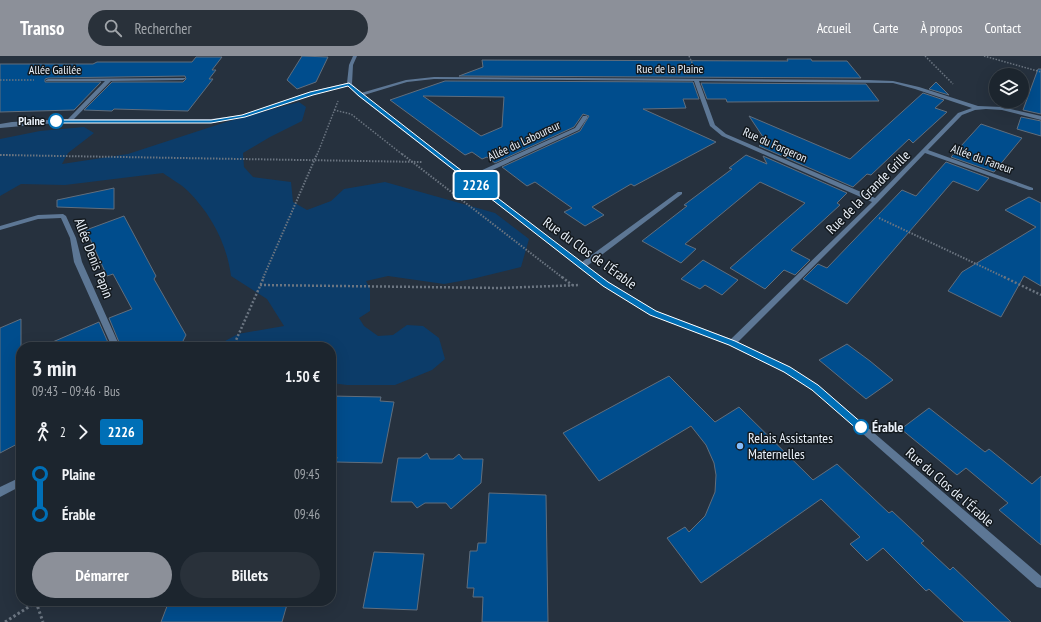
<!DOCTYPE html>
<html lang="fr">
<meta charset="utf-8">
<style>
body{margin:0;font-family:"PT Sans Narrow",sans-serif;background:#29313a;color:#f1f3f6;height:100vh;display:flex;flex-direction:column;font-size:15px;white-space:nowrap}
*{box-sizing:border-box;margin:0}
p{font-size:13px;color:#a0a5aa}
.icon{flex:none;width:22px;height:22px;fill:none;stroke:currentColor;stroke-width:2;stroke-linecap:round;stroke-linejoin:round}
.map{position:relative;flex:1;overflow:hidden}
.panel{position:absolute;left:16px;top:286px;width:320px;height:264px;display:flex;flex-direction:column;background:#1c252e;border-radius:16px;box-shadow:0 4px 16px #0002,0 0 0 1px #3a424a}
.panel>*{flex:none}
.badge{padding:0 8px;border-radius:3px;font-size:14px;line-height:26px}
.controls{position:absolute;left:989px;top:12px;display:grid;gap:8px}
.controls a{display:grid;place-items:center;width:40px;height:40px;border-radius:50%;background:#1c252e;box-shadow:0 4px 16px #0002,0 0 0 1px #3a424a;font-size:20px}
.map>.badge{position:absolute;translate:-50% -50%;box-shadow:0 0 0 2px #fff}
.legs{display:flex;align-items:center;gap:6px;height:44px;padding:0 16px;font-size:13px}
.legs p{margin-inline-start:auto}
.summary{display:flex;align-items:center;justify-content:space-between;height:68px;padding:0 16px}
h1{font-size:22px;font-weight:800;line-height:30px}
.action{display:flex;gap:8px;margin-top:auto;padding:8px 16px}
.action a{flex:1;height:46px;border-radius:24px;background:#8c9099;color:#fff;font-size:16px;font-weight:800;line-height:46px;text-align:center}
.action a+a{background:#29313a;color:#f1f3f6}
ul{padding:0 16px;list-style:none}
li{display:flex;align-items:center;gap:14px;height:40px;font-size:15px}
li i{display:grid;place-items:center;width:6px;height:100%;margin:0 5px;background:currentColor}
li i::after{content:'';width:10px;height:10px;margin:-5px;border:3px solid;border-radius:50%;background:#1c252e}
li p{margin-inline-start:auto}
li:first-child i{background:linear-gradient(#0000 50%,currentColor 0)}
li:last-child i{background:linear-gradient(currentColor 50%,#0000 0)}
header{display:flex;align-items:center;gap:24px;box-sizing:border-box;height:56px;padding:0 20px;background:#8c9099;color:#fff}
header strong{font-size:19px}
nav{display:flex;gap:22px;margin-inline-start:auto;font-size:14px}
.search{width:280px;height:36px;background:#29313a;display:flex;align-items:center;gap:10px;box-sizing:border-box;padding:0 14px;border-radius:22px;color:#a0a5aa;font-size:15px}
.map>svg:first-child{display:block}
.green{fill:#0c3c69}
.building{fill:#004d8d;stroke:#616e7d;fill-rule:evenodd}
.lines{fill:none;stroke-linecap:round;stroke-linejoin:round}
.path-far3{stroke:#6b7581;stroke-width:1.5;stroke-dasharray:1.5 1.5;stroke-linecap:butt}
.path-far2{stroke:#6b7581;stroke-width:2;stroke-dasharray:1.5 1.5;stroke-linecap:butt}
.path-far1{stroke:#6b7581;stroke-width:2.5;stroke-dasharray:2 2;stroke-linecap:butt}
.path{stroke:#6b7581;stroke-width:3;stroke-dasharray:2.5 2.5;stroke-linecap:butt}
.minor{fill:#5d7795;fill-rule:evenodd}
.line-1{fill:#006fb6;stroke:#fff}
.stop-1-dot{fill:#fff;stroke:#006fb6;stroke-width:2}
.poi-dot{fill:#83bcfb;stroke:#13191e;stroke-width:1.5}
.labels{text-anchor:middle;stroke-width:3;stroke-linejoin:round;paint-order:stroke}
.far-street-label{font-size:12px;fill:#e9f0f9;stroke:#13191e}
.far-stop-label{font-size:12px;font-weight:bold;fill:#e9f0f9;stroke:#13191e;text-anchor:end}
.street-label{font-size:14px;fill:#e9f0f9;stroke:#13191e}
.stop-label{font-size:14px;font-weight:bold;fill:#e9f0f9;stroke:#13191e;text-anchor:start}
.poi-label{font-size:14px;fill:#e9f0f9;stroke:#13191e;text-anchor:start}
</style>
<header>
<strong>Transo</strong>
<div class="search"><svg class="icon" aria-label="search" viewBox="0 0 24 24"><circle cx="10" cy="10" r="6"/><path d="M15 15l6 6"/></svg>Rechercher</div>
<nav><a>Accueil</a><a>Carte</a><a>À propos</a><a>Contact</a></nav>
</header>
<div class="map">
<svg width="1041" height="566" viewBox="0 0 1041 566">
<rect width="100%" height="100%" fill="#26313e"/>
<!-- green -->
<path class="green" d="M299,46L306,51L302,65L270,81L243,97L244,111L253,121L291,126L293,146L307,154L331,145L344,133L385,126L495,157L529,183L521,211L472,223L444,228L388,220L366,225L370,233V255L359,262L364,270L378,280L393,279L407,269L423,270L439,282L445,303L432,314L395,329H347L331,327V291H214L238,278L284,270L267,243L231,220C227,188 211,158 188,135C181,128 171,123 163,117L65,129L21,128L0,140V83L40,75L84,71L94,77L68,97L62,108L128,98L226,66Z"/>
<!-- building -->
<g class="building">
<polygon points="302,0 328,1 316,26 297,33 287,24"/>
<polygon points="196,1 222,1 212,14 216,14 209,23 213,23 188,55 114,53 112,55 84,54 112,26 183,26 186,23 185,20 48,22 45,23 45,26 101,26 74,54 0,56 0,8 93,8 97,6 192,6"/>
<polygon points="787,3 811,3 812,5 847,5 861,22 459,20 483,11 482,4 788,5"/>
<polygon points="1038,13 1041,13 1041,58 1023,54"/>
<path d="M445,25L693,26L699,43H683L686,52L643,53L716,86L634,130L631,128L592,151L604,159L585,170L564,156L572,152L535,126L527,130L502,111L580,75L589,60L583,58L574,71L495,107L487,101L482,103L472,96L465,99L390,44ZM423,40L504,41L502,71L481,80Z"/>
<polygon points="936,26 949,39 929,33"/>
<polygon points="701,27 866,28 879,45 727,46 726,43 707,43"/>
<polygon points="923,37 944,44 935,52 947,56 913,87 909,83 871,119 867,118 853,131 759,90 765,84 749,60 850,103"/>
<polygon points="1021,61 1041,65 1041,80 1017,73"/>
<polygon points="981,68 1022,82 994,116 951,101"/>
<polygon points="746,99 767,108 763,100 847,137 837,147 840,149 791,194 810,204 795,219 784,214 765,233 730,212 805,147 760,126 685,188 696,193 681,207 642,185 687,150 684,149 732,113 729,112"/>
<polygon points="946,106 989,122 978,135 953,125 847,248 803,223 818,208 827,212 902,134 916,140"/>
<polygon points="114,132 114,153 57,151 57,144"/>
<polygon points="1029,141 1041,147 1041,230 1024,220 1001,261 948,235 962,216 1036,171 1005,154"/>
<polygon points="124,160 156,220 154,223 186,279 180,291 121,291 109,262 132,253 113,218 107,220 86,174"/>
<polygon points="703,204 738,224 722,239 705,229 700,233 681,223"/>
<polygon points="21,263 21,386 0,397 0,272"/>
<polygon points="99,266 110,291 41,291"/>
<polygon points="847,288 870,305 893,324 866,343 819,304"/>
<polygon points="669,320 715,366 739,351 813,424 837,408 889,457 892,455 924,485 921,487 950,514 953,511 1011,566 964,566 929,533 926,535 883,492 867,505 850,488 860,481 821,443 701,527 667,482 685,471 689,476 705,460 715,436 716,419 714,407 706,389 691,370 599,425 563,377"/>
<polygon points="331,340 381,341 380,345 394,346 382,407 336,406 337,401 331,401"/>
<polygon points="929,352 985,396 989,393 1032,428 1041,420 1041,489 999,454 1008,447 966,412 957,419 901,373"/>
<polygon points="427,397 430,403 453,403 459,398 463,403 483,403 481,427 451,453 446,447 425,447 417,452 412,446 391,446 398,402 420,402"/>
<polygon points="489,437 546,439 548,566 482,566 483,541 473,541 474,532 467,532 470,495 477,495 478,487 486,487"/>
<polygon points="374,496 424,498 417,554 363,552"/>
<polygon points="169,545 288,545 282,566 161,566"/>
</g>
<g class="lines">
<!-- path-far3 -->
<g class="path-far3">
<polyline points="689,0 694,11"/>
<polyline points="925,0 953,28"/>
<polyline points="984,0 1041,16"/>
<polyline points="0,24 34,24"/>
<polyline points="334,54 351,58 403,99"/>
<polyline points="0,99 14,99"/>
<polyline points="317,99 338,45"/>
</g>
<!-- path-far2 -->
<g class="path-far2">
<polyline points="402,98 563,222"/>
<polyline points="0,99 422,106"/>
<polyline points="879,162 1006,222"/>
<polyline points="263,222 317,98"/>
</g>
<!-- path-far1 -->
<g class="path-far1">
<polyline points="562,221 572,229"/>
<polyline points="1004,221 1041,239"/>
<polyline points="260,229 500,232 580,229"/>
<polyline points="233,291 264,221"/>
</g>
<!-- path -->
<g class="path">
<polyline points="36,546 43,566"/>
<polyline points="5,566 38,545"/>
</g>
<!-- minor -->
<g class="minor">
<path d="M353,0H357L353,9L352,28L361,37L406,24L434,21L868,24L893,25L919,31L978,50L1002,51L1041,60V64L1002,54L986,53L975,54L962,59L928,94L1033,132V134H1029L925,97L878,146L738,286L790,312L818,329L1041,520V532L1037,531L812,333L784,316L729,289L650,259L603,230L358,40L348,30L313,38L245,61L211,67H56L0,72V68L12,66L68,63L105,25H46V24L48,23L185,22V23L183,24L111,25L74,63H211L242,59L309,36L347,27L349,9ZM434,23L694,25L710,70L722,80L872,146L731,283L656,255L609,226L587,210L682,138V136H678L582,206L473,123L579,74L588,61L587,60H583L575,72L469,120L364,39L407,26ZM699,25L893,27L915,33L972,52L958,57L875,142L726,78L715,69Z"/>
<polygon points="63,158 66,160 76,182 82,206 120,291 112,291 74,206 70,182 61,162 38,163 0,174 0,170 38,159"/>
<polygon points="21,421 21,430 0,441 0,431"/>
</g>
</g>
<!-- line-1 -->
<polygon class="line-1" points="349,27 449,105 608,226 656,255 735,285 790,311 818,329 864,369 866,371 864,374 858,374 812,334 784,316 729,289 650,259 603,230 359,40 348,30 313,39 245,61 211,67 56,67 54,65 56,64 211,64 242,59 310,36"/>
<!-- markers -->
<g class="stop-1-dot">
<circle cx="56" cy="65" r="7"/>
<circle cx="861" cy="371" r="7"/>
</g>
<circle class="poi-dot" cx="740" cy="390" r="4"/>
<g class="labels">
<!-- far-street labels -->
<g class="far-street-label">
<text x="670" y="17">Rue de la Plaine</text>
<text x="55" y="18">Allée Galilée</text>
<text transform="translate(524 85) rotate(-25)" y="4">Allée du Laboureur</text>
<text transform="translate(775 89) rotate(24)" y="4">Rue du Forgeron</text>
<text transform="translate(982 103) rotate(20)" y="4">Allée du Faneur</text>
</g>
<!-- far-stop labels -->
<g class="far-stop-label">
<text x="45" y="69">Plaine</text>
</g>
<!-- street labels -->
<g class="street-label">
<text transform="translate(868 136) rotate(-45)" y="5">Rue de la Grande Grille</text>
<text transform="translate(590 197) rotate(36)" y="5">Rue du Clos de l'Érable</text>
<text transform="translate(94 202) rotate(69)" y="5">Allée Denis Papin</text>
<text transform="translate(950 431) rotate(41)" y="5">Rue du Clos de l'Érable</text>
</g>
<!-- stop labels -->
<g class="stop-label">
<text x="872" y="376">Érable</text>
</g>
<!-- poi labels -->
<g class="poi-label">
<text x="748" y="387">Relais Assistantes<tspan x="748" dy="16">Maternelles</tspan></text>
</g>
</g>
</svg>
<div class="controls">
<a><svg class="icon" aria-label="layers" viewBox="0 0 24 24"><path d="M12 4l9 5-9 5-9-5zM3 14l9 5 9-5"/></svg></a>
</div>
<b class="badge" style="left:476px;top:129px;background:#006fb6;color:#fff">2226</b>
<section class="panel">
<div class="summary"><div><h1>3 min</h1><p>09:43 – 09:46 · Bus</p></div><b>1.50 €</b></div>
<div class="legs"><svg class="icon" aria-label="walk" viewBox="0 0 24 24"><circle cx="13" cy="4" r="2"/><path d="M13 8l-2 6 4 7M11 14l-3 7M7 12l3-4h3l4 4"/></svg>2<svg class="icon" aria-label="forward" viewBox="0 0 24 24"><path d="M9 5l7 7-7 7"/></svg><b class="badge" style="background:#006fb6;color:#fff">2226</b></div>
<ul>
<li><i style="color:#006fb6"></i><b>Plaine</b><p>09:45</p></li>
<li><i style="color:#006fb6"></i><b>Érable</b><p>09:46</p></li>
</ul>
<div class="action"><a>Démarrer</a><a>Billets</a></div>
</section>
</div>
